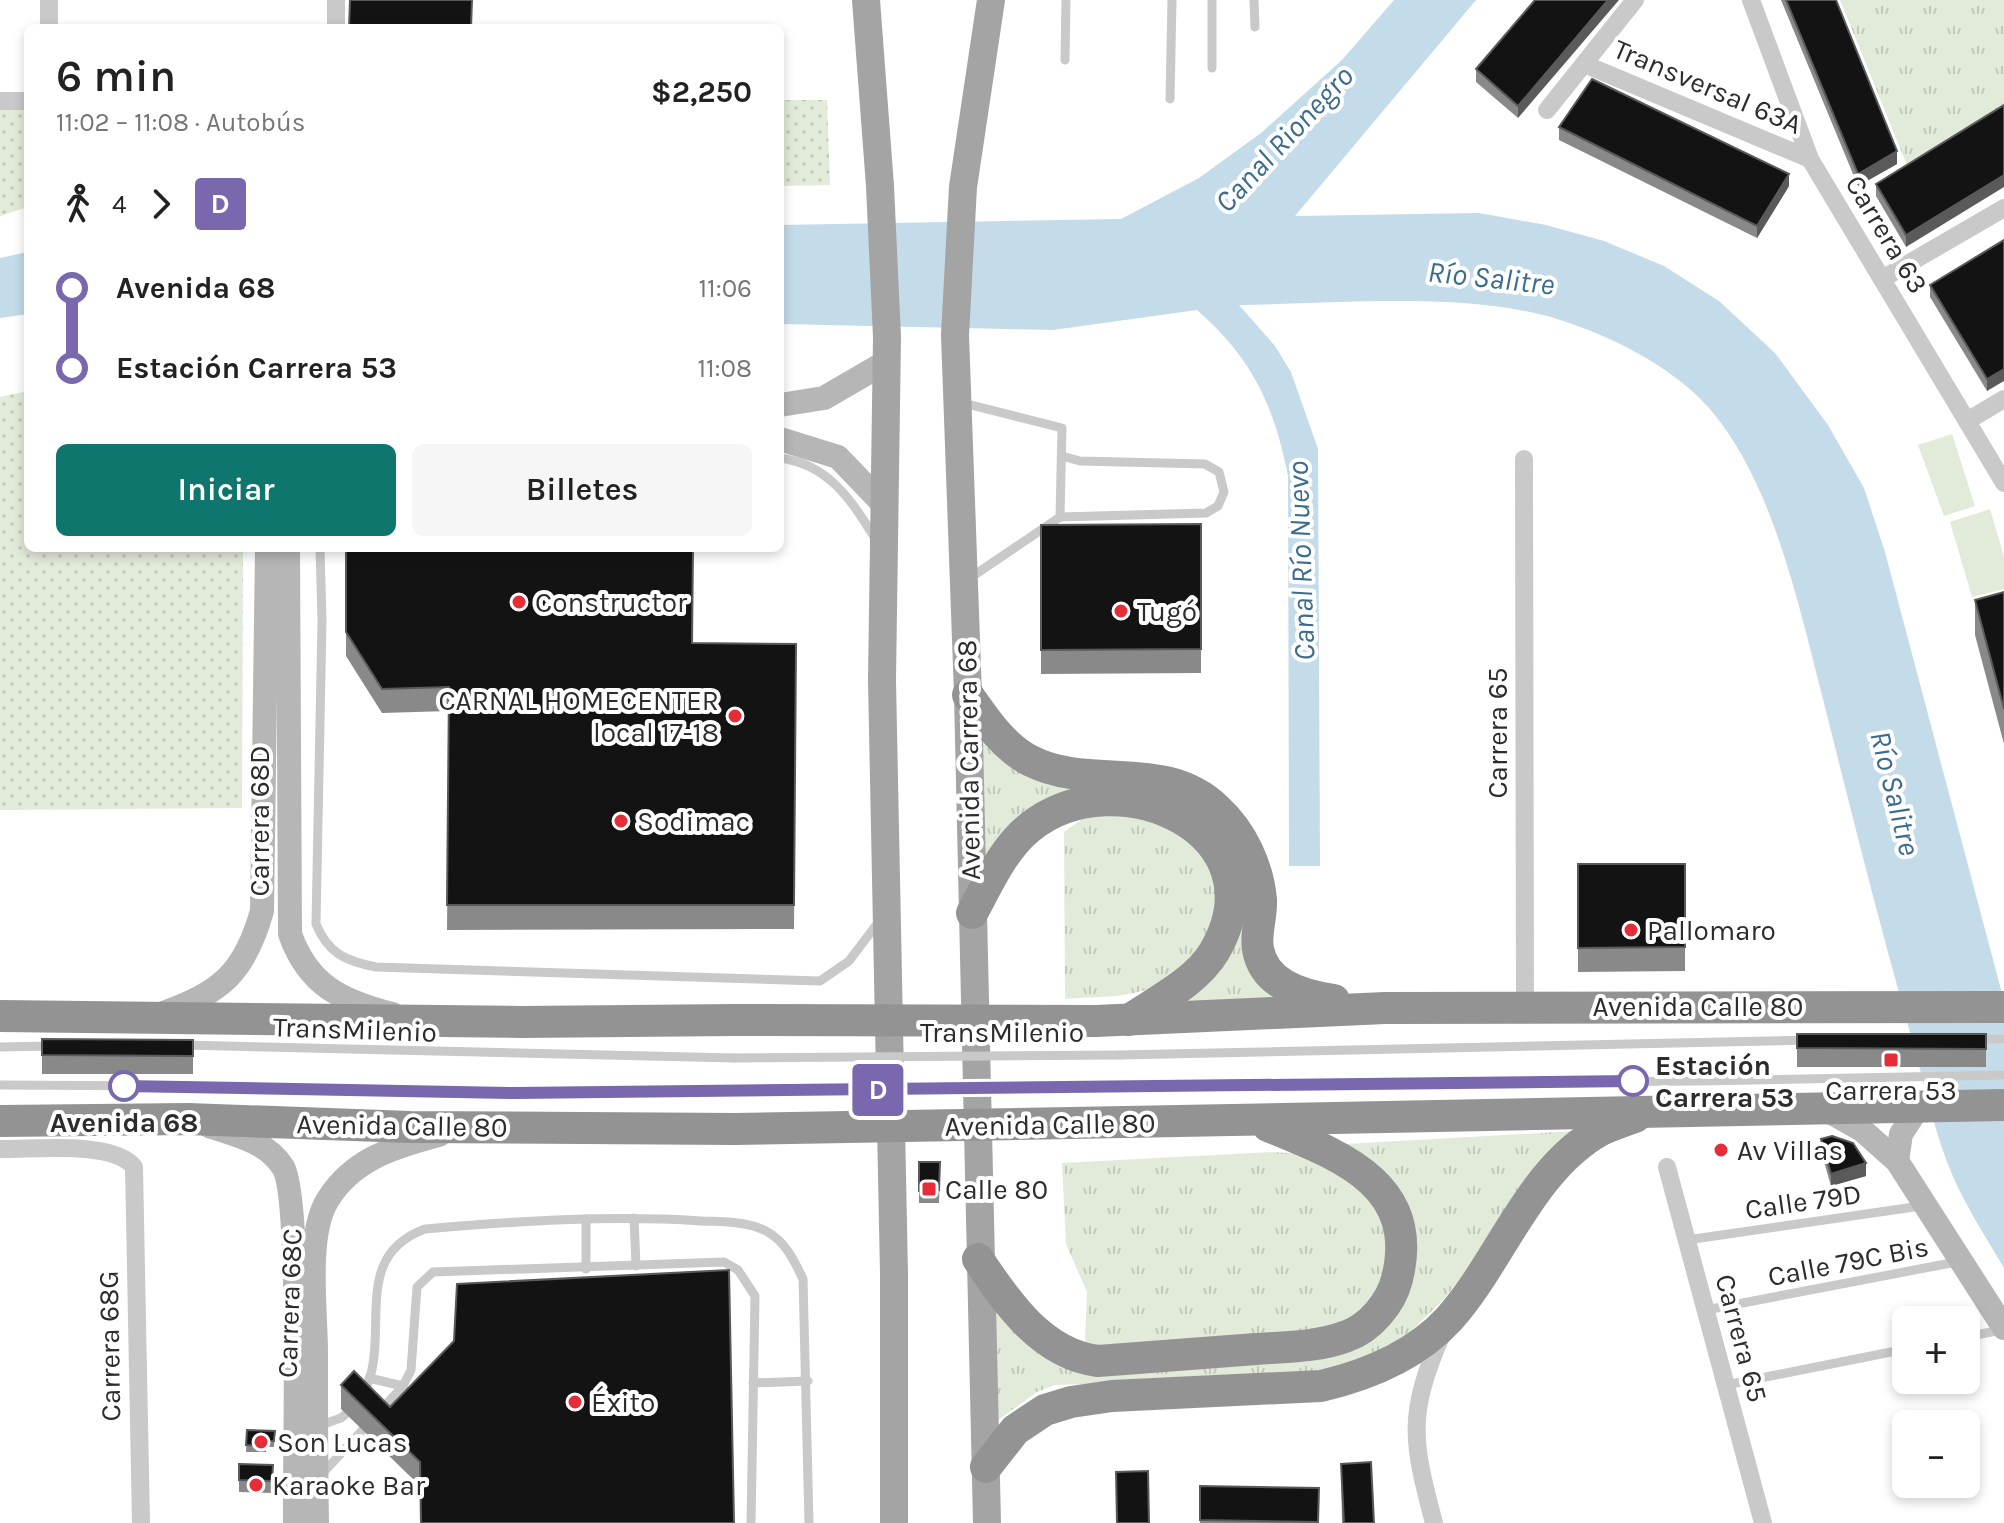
<!DOCTYPE html>
<html lang="es">
<meta charset="utf-8">
<style>
body{margin:0;font-family:Karla,sans-serif;background:#f6f6f6;color:#222;height:100vh;display:flex;flex-direction:column;font-size:30px;white-space:nowrap}
*{box-sizing:border-box;margin:0}
p{font-size:26px;color:#767676}
.icon{flex:none;width:44px;height:44px;fill:none;stroke:currentColor;stroke-width:2;stroke-linecap:round;stroke-linejoin:round}
.map{position:relative;flex:1;overflow:hidden}
.details{position:absolute;left:24px;top:24px;width:760px;height:528px;display:flex;flex-direction:column;background:#fff;border-radius:12px;box-shadow:0 4px 12px #0003}
.details>*{flex:none}
.badge{padding:0 16px;border-radius:6px;font-size:28px;line-height:52px}
.tools{position:absolute;left:1892px;top:1306px;display:grid;gap:16px}
.tools a{display:grid;place-items:center;width:88px;height:88px;border-radius:12px;background:#fff;box-shadow:0 4px 12px #0003;font-size:40px}
.map>.badge{position:absolute;translate:-50% -50%;box-shadow:0 0 0 4px #fff}
.legs{display:flex;align-items:center;gap:12px;height:88px;padding:0 32px;font-size:26px}
.legs p{margin-inline-start:auto}
.summary{display:flex;align-items:center;justify-content:space-between;height:136px;padding:0 32px}
h1{font-size:44px;font-weight:600;line-height:60px}
.button{display:flex;gap:16px;margin-top:auto;padding:16px 32px}
.button a{flex:1;height:92px;border-radius:12px;background:#0f766e;color:#fff;font-size:32px;font-weight:600;line-height:92px;text-align:center}
.button a+a{background:#f6f6f6;color:#222}
ul{padding:0 32px;list-style:none}
li{display:flex;align-items:center;gap:28px;height:80px;font-size:30px}
li i{display:grid;place-items:center;width:12px;height:100%;margin:0 10px;background:currentColor}
li i::after{content:'';width:20px;height:20px;margin:-10px;border:6px solid;border-radius:50%;background:#fff}
li p{margin-inline-start:auto}
li:first-child i{background:linear-gradient(#0000 50%,currentColor 0)}
li:last-child i{background:linear-gradient(currentColor 50%,#0000 0)}
.map>svg:first-child{display:block}
.grass{fill:url(#grass-tufts)}
.park{fill:url(#park-dots)}
.garden{fill:#e2ead9}
.water{fill:#c4dbea}
.lines{fill:none;stroke-linecap:round;stroke-linejoin:round}
.lane{stroke:#c9c9c9;stroke-width:9}
.street{stroke:#c9c9c9;stroke-width:18}
.secondary{stroke:#b6b6b6;stroke-width:24}
.primary{stroke:#a4a4a4;stroke-width:28}
.highway{stroke:#939393;stroke-width:32}
.lane-bridge{stroke:#c9c9c9;stroke-width:9}
.highway-bridge{stroke:#939393;stroke-width:32}
.wall{fill:#898989}
.shaded-wall{fill:#5a5a5a}
.building{fill:#131313;stroke:#5a5a5a;stroke-width:2}
.line-1-casing{stroke:#fff;stroke-width:18}
.line-1{stroke:#7968ae;stroke-width:12}
.poi-dot{fill:#e52c37;stroke:#fff;stroke-width:3}
.stop-1-dot{fill:#fff;stroke:#7968ae;stroke-width:4}
.labels{text-anchor:middle;stroke-width:8;stroke-linejoin:round;paint-order:stroke}
.street-label{font-size:28px;fill:#2c2c2c;stroke:#fff}
.poi-label{font-size:28px;fill:#2c2c2c;stroke:#fff;text-anchor:start}
.stop-label{font-size:28px;font-weight:bold;fill:#2c2c2c;stroke:#fff;text-anchor:start}
.water-label{font-size:30px;font-style:italic;fill:#3b6c8d;stroke:#fff}
</style>
<div class="map">
<svg width="2004" height="1523" viewBox="0 0 2004 1523">
<defs>
<pattern id="grass-tufts" width="24" height="20" patternUnits="userSpaceOnUse" patternTransform="scale(2)"><rect width="24" height="20" fill="#e2ead9"/><path d="M3 7l-1-3M5 7V3M7 7l1-3M15 17l-1-3M17 17v-4M19 17l1-3" fill="none" stroke="#c2c9ba"/></pattern>
<pattern id="park-dots" width="8" height="8" patternUnits="userSpaceOnUse" patternTransform="scale(2)"><rect width="8" height="8" fill="#e2ead9"/><path d="M2 2h.1M6 6h.1" fill="none" stroke="#c2c9ba" stroke-width="1.8" stroke-linecap="round"/></pattern>
</defs>
<rect width="100%" height="100%" fill="#fff"/>
<!-- grass -->
<g class="grass">
<polygon points="1840,0 2004,0 2004,110 1907,165"/>
<polygon points="980,723 1096,790 1004,830 984,857"/>
<path d="M1089,814C1108,816 1153,814 1168,822C1240,859 1225,948 1161,983C1134,999 1096,996 1065,999L1064,832Z"/>
<polygon points="1243,920 1242,938 1280,1001 1175,1001"/>
<path d="M1575,1131L1444,1299L1392,1350L1300,1377L1055,1385L1037,1392L994,1423L992,1293L1055,1360L1391,1321C1421,1282 1428,1224 1394,1183C1382,1168 1361,1156 1346,1144Z"/>
<polygon points="1272,1152 1306,1154 1332,1162 1387,1217 1393,1257 1363,1314 1329,1330 1220,1343 1085,1345 1087,1292 1066,1244 1062,1163"/>
</g>
<!-- park -->
<g class="park">
<polygon points="780,100 827,100 830,185 780,186"/>
<polygon points="0,103 28,103 28,207 0,216"/>
<polygon points="28,391 28,548 243,548 242,808 0,810 0,397"/>
</g>
<!-- garden -->
<g class="garden">
<polygon points="1952,434 1975,506 1944,516 1918,445"/>
<polygon points="1990,509 2004,557 2004,589 1972,597 1950,522"/>
</g>
<!-- water -->
<g class="water">
<path d="M1394,0H1476L1295,216L1479,213L1546,225L1604,241L1664,266L1719,301L1775,353L1828,425L1864,488L1885,552L2004,1001V1268C1984,1234 1961,1199 1947,1162C1932,1122 1923,1079 1912,1039C1880,927 1852,815 1824,703C1799,607 1774,483 1709,408C1672,366 1609,335 1557,319C1467,291 1334,304 1239,305L1275,346L1291,372L1318,449L1320,866H1289L1288,476C1274,405 1252,358 1197,310L1053,330L780,324V225L1121,219L1199,178L1261,133L1342,60Z"/>
<polygon points="28,252 28,314 0,318 0,258"/>
</g>
<g class="lines">
<!-- lane -->
<g class="lane">
<polyline points="1212,0 1212,68"/>
<polyline points="1254,0 1255,27"/>
<polyline points="1065,60 1066,0"/>
<polyline points="1170,99 1172,0"/>
<polyline points="963,403 1062,428 1060,517 970,578"/>
<path d="M780,458C829,464 852,501 876,540"/>
<polyline points="1060,517 1206,513 1218,506 1224,492 1219,472 1205,464 1080,461 1062,456"/>
<path d="M320,548L322,621L316,924C328,953 345,961 376,967L820,981L849,961L880,920"/>
<polyline points="1975,1039 2004,1039"/>
<polyline points="183,1045 735,1058"/>
<polyline points="0,1047 52,1046"/>
<polyline points="1120,1055 1809,1040"/>
<polyline points="0,1085 327,1087 514,1093 734,1090"/>
<polyline points="1124,1085 1700,1081 2004,1075"/>
<polyline points="634,1218 636,1266"/>
<polyline points="586,1219 586,1269"/>
<polyline points="1687,1240 1921,1206"/>
<polyline points="1706,1310 1951,1263"/>
<polyline points="1966,1337 2001,1330"/>
<polyline points="369,1378 403,1386"/>
<polyline points="753,1383 808,1381"/>
<polyline points="1726,1385 1906,1349"/>
<path d="M362,1396C395,1340 346,1258 425,1229C517,1221 609,1215 701,1221C723,1222 746,1221 766,1231C785,1241 794,1260 803,1279L809,1523"/>
<polyline points="379,1412 403,1386 411,1370 417,1287 433,1272 724,1262 738,1270 755,1296 751,1523"/>
<polyline points="318,1426 341,1418 353,1408"/>
<polyline points="322,1474 369,1423"/>
</g>
<!-- street -->
<g class="street">
<polyline points="1751,0 1810,159 2004,483"/>
<polyline points="49,28 49,0"/>
<polyline points="336,28 336,0"/>
<polyline points="1584,64 1810,159"/>
<polyline points="0,101 28,101"/>
<polyline points="1547,110 1635,0"/>
<polyline points="1882,279 2004,208"/>
<polyline points="1967,421 2004,399"/>
<polyline points="1524,459 1525,1007"/>
<path d="M0,1149C32,1150 113,1140 134,1167L141,1523"/>
<polyline points="1667,1167 1763,1523"/>
<path d="M1434,1523C1412,1440 1407,1415 1442,1334"/>
</g>
<!-- secondary -->
<g class="secondary">
<polyline points="780,405 824,398 886,362"/>
<polyline points="780,439 838,457 885,506"/>
<path d="M288,548L290,934C308,985 341,1001 392,1014"/>
<path d="M163,1013C222,993 245,971 262,911L267,548"/>
<polyline points="1825,1109 1862,1130 1897,1161 2004,1328"/>
<path d="M209,1126C236,1135 266,1141 283,1167C302,1197 294,1469 295,1523"/>
<polyline points="1897,1161 1901,1134 1920,1105"/>
<path d="M317,1523C316,1466 316,1409 316,1352C316,1312 306,1236 327,1201C352,1159 394,1147 439,1135"/>
</g>
<!-- primary -->
<g class="primary">
<polyline points="866,0 880,186 887,337 882,680 894,1274 894,1523"/>
<polyline points="987,1523 968,695 955,335 963,187 991,0"/>
</g>
<!-- highway -->
<g class="highway">
<path d="M968,695C985,719 1003,747 1031,761C1090,791 1164,758 1217,809C1242,832 1258,866 1261,900C1262,916 1255,934 1258,949C1264,985 1304,996 1334,1000"/>
<path d="M972,913C988,884 1003,849 1029,828C1117,756 1284,833 1214,952C1196,982 1157,1001 1129,1020"/>
<polyline points="0,1016 521,1022 735,1020"/>
<polyline points="1096,1021 1385,1008 2004,1007"/>
<polyline points="0,1121 188,1119 410,1127 735,1129"/>
<polyline points="1125,1122 2004,1105"/>
<path d="M978,1259C1007,1303 1042,1354 1098,1361C1151,1357 1203,1353 1256,1349C1286,1347 1319,1347 1347,1336C1370,1328 1391,1303 1397,1279C1421,1184 1339,1155 1268,1126"/>
<path d="M986,1467L1015,1430L1045,1410L1071,1402L1112,1396L1321,1386C1368,1375 1415,1356 1449,1319C1501,1261 1530,1169 1601,1130C1612,1125 1624,1121 1635,1117"/>
</g>
<!-- lane-bridge -->
<g class="lane-bridge">
<polyline points="735,1058 1120,1055"/>
<polyline points="734,1090 1124,1085"/>
</g>
<!-- highway-bridge -->
<g class="highway-bridge">
<polyline points="735,1020 1096,1021"/>
<polyline points="735,1129 1125,1122"/>
</g>
</g>
<!-- wall -->
<g class="wall">
<polygon points="1535,0 1518,118 1476,82 1476,69"/>
<polygon points="1781,0 1836,0 1897,164 1858,186"/>
<polygon points="2004,105 1906,247 1876,196 1876,184"/>
<polygon points="1559,127 1789,186 1757,238 1559,140"/>
<polygon points="2004,240 1987,391 1930,297 1930,285"/>
<polygon points="1201,524 1201,673 1041,674 1041,525"/>
<polygon points="346,548 692,643 796,644 794,929 447,930 449,711 382,713 346,656"/>
<polygon points="2004,592 2004,744 1975,635 1975,600"/>
<polygon points="1578,864 1685,864 1685,971 1578,972"/>
<rect x="1797" y="1034" width="189" height="33"/>
<polygon points="42,1039 193,1040 193,1074 42,1074"/>
<polygon points="1821,1139 1866,1176 1831,1186 1821,1151"/>
<polygon points="919,1162 940,1162 939,1203 919,1203"/>
<polygon points="341,1385 390,1407 734,1523 420,1486 341,1409"/>
<polygon points="247,1430 275,1431 274,1447 266,1447 266,1452 246,1452"/>
<polygon points="239,1464 273,1465 272,1493 239,1492"/>
<polygon points="1341,1464 1374,1523 1342,1523"/>
<polygon points="1200,1486 1319,1523 1200,1523"/>
</g>
<!-- shaded-wall -->
<g class="shaded-wall">
<polygon points="1608,0 1619,0 1518,118 1518,106"/>
<polygon points="1897,151 1897,164 1858,186 1858,174"/>
<polygon points="1789,174 1789,186 1757,238 1757,226"/>
<polygon points="2004,175 2004,187 1906,247 1906,235"/>
<polygon points="2004,369 2004,381 1987,391 1987,379"/>
<polygon points="1866,1163 1866,1176 1831,1186 1831,1174"/>
</g>
<!-- building -->
<g class="building">
<polygon points="350,0 472,0 471,28 349,28"/>
<polygon points="1535,0 1608,0 1518,106 1476,69"/>
<polygon points="1786,0 1836,0 1897,151 1858,174"/>
<polygon points="1592,79 1789,174 1757,226 1559,127"/>
<polygon points="2004,105 2004,175 1906,235 1876,184"/>
<polygon points="2004,240 2004,369 1987,379 1930,285"/>
<polygon points="1201,524 1201,649 1041,650 1041,525"/>
<polygon points="346,548 693,548 692,643 796,644 794,905 447,905 449,687 382,689 346,632"/>
<polygon points="2004,592 2004,709 1975,600"/>
<polygon points="1578,864 1685,864 1685,947 1578,948"/>
<polygon points="1797,1034 1986,1034 1986,1049 1797,1048"/>
<polygon points="42,1039 193,1040 193,1056 42,1055"/>
<polygon points="1832,1136 1853,1143 1866,1163 1831,1174 1821,1139"/>
<polygon points="919,1162 940,1162 939,1190 919,1191"/>
<polygon points="729,1270 734,1523 421,1523 420,1462 341,1385 354,1371 390,1407 454,1341 457,1284"/>
<polygon points="247,1430 275,1431 274,1441 266,1441 266,1446 246,1445"/>
<polygon points="1371,1462 1374,1523 1344,1523 1341,1464"/>
<polygon points="239,1464 273,1465 272,1481 239,1480"/>
<polygon points="1148,1471 1149,1523 1117,1523 1116,1472"/>
<polygon points="1200,1486 1319,1488 1318,1522 1200,1520"/>
</g>
<g class="lines">
<!-- line-1 casing -->
<g class="line-1-casing">
<polyline id="line-1" points="124,1086 514,1093 1633,1081"/>
</g>
<!-- line-1 -->
<use href="#line-1" class="line-1"/>
</g>
<!-- markers -->
<g class="poi-dot">
<circle cx="519" cy="602" r="8"/>
<circle cx="1121" cy="611" r="8"/>
<circle cx="735" cy="716" r="8"/>
<circle cx="621" cy="821" r="8"/>
<circle cx="1631" cy="930" r="8"/>
<rect x="1883" y="1052" width="16" height="16" rx="4"/>
<circle cx="1721" cy="1150" r="8"/>
<rect x="921" y="1181" width="16" height="16" rx="4"/>
<circle cx="575" cy="1402" r="8"/>
<circle cx="261" cy="1442" r="8"/>
<circle cx="256" cy="1485" r="8"/>
</g>
<g class="stop-1-dot">
<circle cx="1633" cy="1081" r="14"/>
<circle cx="124" cy="1086" r="14"/>
</g>
<g class="labels">
<!-- street labels -->
<g class="street-label">
<text transform="translate(1708 86) rotate(23)" y="10">Transversal 63A</text>
<text transform="translate(1887 234) rotate(59)" y="10">Carrera 63</text>
<text transform="translate(1497 733) rotate(-90)" y="10">Carrera 65</text>
<text transform="translate(968 760) rotate(-91)" y="10">Avenida Carrera 68</text>
<text transform="translate(259 821) rotate(-90)" y="10">Carrera 68D</text>
<text x="1698" y="1016">Avenida Calle 80</text>
<text transform="translate(355 1029) rotate(2)" y="10">TransMilenio</text>
<text x="1002" y="1042">TransMilenio</text>
<text transform="translate(1050 1124) rotate(-1)" y="10">Avenida Calle 80</text>
<text transform="translate(402 1125) rotate(1)" y="10">Avenida Calle 80</text>
<text transform="translate(1803 1201) rotate(-8)" y="10">Calle 79D</text>
<text transform="translate(1848 1261) rotate(-11)" y="10">Calle 79C Bis</text>
<text transform="translate(289 1303) rotate(-88)" y="10">Carrera 68C</text>
<text transform="translate(1742 1338) rotate(75)" y="10">Carrera 65</text>
<text transform="translate(109 1346) rotate(-91)" y="10">Carrera 68G</text>
</g>
<!-- poi labels -->
<g class="poi-label">
<text x="535" y="612">Constructor</text>
<text x="1137" y="621">Tugó</text>
<text x="719" y="710" text-anchor="end">CARNAL HOMECENTER<tspan x="719" dy="32">local 17-18</tspan></text>
<text x="637" y="831">Sodimac</text>
<text x="1647" y="940">Pallomaro</text>
<text x="1891" y="1100" text-anchor="middle">Carrera 53</text>
<text x="1737" y="1160">Av Villas</text>
<text x="945" y="1199">Calle 80</text>
<text x="591" y="1412">Éxito</text>
<text x="277" y="1452">Son Lucas</text>
<text x="272" y="1495">Karaoke Bar</text>
</g>
<!-- stop labels -->
<g class="stop-label">
<text x="1655" y="1075">Estación<tspan x="1655" dy="32">Carrera 53</tspan></text>
<text x="124" y="1132" text-anchor="middle">Avenida 68</text>
</g>
<!-- water labels -->
<g class="water-label">
<text transform="translate(1284 139) rotate(-47)" y="10">Canal Rionegro</text>
<text transform="translate(1491 278) rotate(6)" y="10">Río Salitre</text>
<text transform="translate(1301 561) rotate(-92)" y="10">Canal Río Nuevo</text>
<text transform="translate(1895 793) rotate(76)" y="10">Río Salitre</text>
</g>
</g>
</svg>
<div class="tools">
<a>+</a>
<a>−</a>
</div>
<b class="badge" style="left:878px;top:1090px;background:#7968ae;color:#fff">D</b>
<section class="details">
<div class="summary"><div><h1>6 min</h1><p>11:02 – 11:08 · Autobús</p></div><b>$2,250</b></div>
<div class="legs"><svg class="icon" aria-label="walk" viewBox="0 0 24 24"><circle cx="13" cy="4" r="2"/><path d="M13 8l-2 6 4 7M11 14l-3 7M7 12l3-4h3l4 4"/></svg>4<svg class="icon" aria-label="forward" viewBox="0 0 24 24"><path d="M9 5l7 7-7 7"/></svg><b class="badge" style="background:#7968ae;color:#fff">D</b></div>
<ul>
<li><i style="color:#7968ae"></i><b>Avenida 68</b><p>11:06</p></li>
<li><i style="color:#7968ae"></i><b>Estación Carrera 53</b><p>11:08</p></li>
</ul>
<div class="button"><a>Iniciar</a><a>Billetes</a></div>
</section>
</div>
